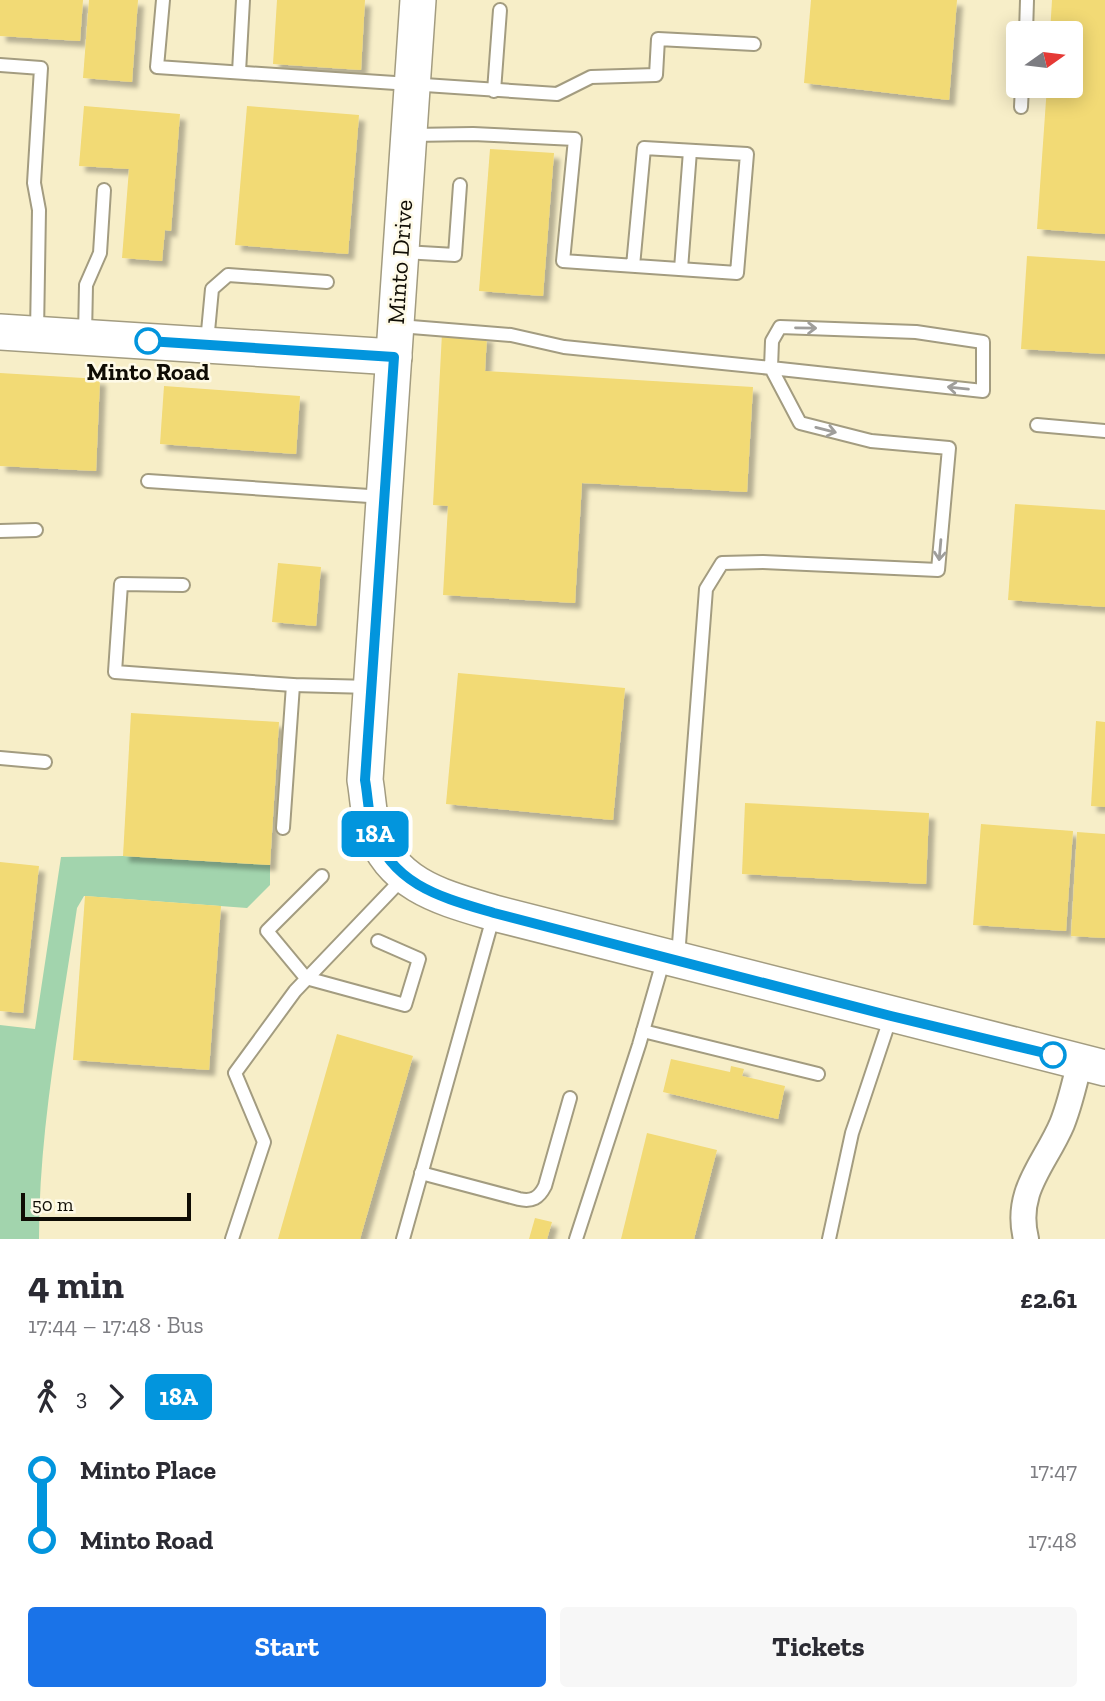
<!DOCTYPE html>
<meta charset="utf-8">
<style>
body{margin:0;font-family:"Zilla Slab",serif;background:#f7f7f7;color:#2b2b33;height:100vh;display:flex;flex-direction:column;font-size:26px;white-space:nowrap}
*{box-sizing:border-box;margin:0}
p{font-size:23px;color:#7c7c81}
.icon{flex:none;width:38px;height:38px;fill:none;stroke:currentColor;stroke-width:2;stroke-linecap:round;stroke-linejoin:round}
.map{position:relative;height:1239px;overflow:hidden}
.drawer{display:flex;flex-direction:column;background:#fff;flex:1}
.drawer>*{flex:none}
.badge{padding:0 14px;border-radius:10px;font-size:24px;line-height:46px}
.needle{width:46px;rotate:76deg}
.tools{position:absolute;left:1006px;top:21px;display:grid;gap:14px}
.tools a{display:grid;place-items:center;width:77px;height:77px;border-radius:7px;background:#fff;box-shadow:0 4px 18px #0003;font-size:35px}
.scale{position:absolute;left:21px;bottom:18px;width:170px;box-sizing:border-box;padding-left:7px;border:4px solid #0f0c04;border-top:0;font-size:19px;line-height:24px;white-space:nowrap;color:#0f0c04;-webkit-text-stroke:5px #fefae7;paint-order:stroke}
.map>.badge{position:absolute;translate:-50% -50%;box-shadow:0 0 0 4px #fff}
.legs{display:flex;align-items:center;gap:10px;height:77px;padding:0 28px;font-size:23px}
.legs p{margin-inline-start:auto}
.head{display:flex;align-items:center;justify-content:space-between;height:119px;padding:0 28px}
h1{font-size:38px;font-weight:700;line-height:52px}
.button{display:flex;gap:14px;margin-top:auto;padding:14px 28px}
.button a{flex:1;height:80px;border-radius:7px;background:#1a73e8;color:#fff;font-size:28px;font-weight:700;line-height:80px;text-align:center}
.button a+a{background:#f7f7f7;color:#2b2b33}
ul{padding:0 28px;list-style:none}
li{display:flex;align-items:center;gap:24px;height:70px;font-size:26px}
li i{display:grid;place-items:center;width:10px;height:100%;margin:0 9px;background:currentColor}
li i::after{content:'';width:18px;height:18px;margin:-9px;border:5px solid;border-radius:50%;background:#fff}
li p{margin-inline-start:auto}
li:first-child i{background:linear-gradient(#0000 50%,currentColor 0)}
li:last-child i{background:linear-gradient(currentColor 50%,#0000 0)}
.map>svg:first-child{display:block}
.built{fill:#f7eec8;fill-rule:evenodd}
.green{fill:#a2d4ad}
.building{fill:#f2da75;filter:url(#shadow)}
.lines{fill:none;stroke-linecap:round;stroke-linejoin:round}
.lane-casing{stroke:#a39c80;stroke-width:16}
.street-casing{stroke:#a39c80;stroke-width:28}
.secondary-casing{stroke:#a39c80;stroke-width:38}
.lane{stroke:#fff;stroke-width:12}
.street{stroke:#fff;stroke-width:24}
.secondary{stroke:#fff;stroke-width:35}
.oneway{stroke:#9f9e9b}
.line-1-casing{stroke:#fff;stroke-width:16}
.line-1{stroke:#0295dd;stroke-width:10}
.stop-1-dot{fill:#fff;stroke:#0295dd;stroke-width:3.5}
.labels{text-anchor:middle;stroke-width:5;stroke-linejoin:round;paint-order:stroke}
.street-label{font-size:24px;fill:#0f0c04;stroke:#fefae7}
.stop-label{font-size:24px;font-weight:bold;fill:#0f0c04;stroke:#fefae7}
</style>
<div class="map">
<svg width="1105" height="1239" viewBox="0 0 1105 1239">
<defs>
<filter id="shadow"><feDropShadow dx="6" dy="6" stdDeviation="2" flood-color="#0004"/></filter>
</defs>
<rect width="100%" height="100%" fill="#fefae7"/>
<!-- built -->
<path class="built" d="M0,0H1105V1239H0ZM1018,33H1071V86H1018Z"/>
<!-- green -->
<path class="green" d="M123,856L270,865V885L247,908L84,896L77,908C61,1017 39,1128 39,1239H0V1025L35,1029L61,857Z"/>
<!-- building -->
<g class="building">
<polygon points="0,0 83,0 80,41 0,36"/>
<polygon points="89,0 138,0 132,82 83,78"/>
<polygon points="277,0 365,0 361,70 273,64"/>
<polygon points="811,0 957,0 949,100 804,83"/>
<polygon points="1052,0 1105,0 1105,234 1037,229 1047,86 1071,86 1071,33 1050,33"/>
<polygon points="84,106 180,114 171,231 165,230 162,261 122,258 129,169 79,166"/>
<polygon points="247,106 359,115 348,254 235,245"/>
<polygon points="490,149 554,153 543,296 479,291"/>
<polygon points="1027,256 1105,261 1105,354 1021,349"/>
<polygon points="442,333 487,336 485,371 753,387 747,492 582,483 575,603 443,595 448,506 433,505"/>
<polygon points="0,373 100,379 96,471 0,466"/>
<polygon points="164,386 300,396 296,454 160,444"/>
<polygon points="1015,504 1105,510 1105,607 1008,600"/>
<polygon points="278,563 321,567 316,626 272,622"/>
<polygon points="458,673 625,688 613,820 446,804"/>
<polygon points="131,713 279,722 270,865 123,856"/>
<polygon points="1096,721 1105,722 1105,807 1091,806"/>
<polygon points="745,803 929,813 926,884 742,874"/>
<polygon points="981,824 1073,831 1066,931 973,925"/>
<polygon points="1077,832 1105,834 1105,938 1071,936"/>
<polygon points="0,862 39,866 23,1013 0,1011"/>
<polygon points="85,896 221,906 209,1070 73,1060"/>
<polygon points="337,1034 413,1056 360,1239 278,1239"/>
<polygon points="671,1059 730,1072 731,1066 744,1069 742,1076 785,1086 778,1119 663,1092"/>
<polygon points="647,1133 717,1150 694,1239 621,1239"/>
<polygon points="535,1218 552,1222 547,1239 529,1239"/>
</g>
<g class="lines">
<!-- lane casing -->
<g class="lane-casing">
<g id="lane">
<polyline points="163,0 157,67 557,94 591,77 656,75 658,39 754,44"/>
<polyline points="1026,33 1027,0"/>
<polyline points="0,65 41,68 34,183 39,210 37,333"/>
<polyline points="239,72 243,0"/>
<polyline points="494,91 500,10"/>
<polyline points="1021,107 1022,86"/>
<polyline points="412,135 473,134 575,139 563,261 737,273 747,154 644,148 633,266"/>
<polyline points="404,252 455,255 460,185"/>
<polyline points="681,269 690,151"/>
<polyline points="399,326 511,335 564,347 771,368 772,341 780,327 916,332 983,342 983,391 771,368 800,423 871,441 949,448 938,570 763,562 722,563 706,589 678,957"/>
<polyline points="85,336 86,285 100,253 104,190"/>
<polyline points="207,342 212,289 228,275 327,282"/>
<polyline points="1037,425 1105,431"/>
<polyline points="148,481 384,497"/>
<polyline points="0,531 36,530"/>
<polyline points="183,585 121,584 115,672 293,685 371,687"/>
<polyline points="0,758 45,762"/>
<polyline points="283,828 293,685"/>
<polyline points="322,876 267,931 306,978 405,1005 419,959 378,941"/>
<polyline points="643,1031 818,1074"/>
<path d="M421,1173L519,1199C532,1202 539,1198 545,1186L570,1098"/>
<polyline points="232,1239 264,1142 235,1073 295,991 405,876"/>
<polyline points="403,1239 494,914"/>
<polyline points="576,1239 639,1045 664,958"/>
<polyline points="829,1239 852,1133 891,1016"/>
</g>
</g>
<!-- street casing -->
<g class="street-casing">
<path id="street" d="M1026,1239C1014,1191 1045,1164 1062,1124C1070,1104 1075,1082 1080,1061"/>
</g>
<!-- secondary casing -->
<g class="secondary-casing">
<g id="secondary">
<path d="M418,0L365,780C368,796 368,814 373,829C392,886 444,898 494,913L1105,1068"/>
<polyline points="0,332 394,357"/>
</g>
</g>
<!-- lane -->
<use href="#lane" class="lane"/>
<!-- street -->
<use href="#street" class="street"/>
<!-- secondary -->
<use href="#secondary" class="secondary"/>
</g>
<!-- one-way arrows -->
<defs><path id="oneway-shaft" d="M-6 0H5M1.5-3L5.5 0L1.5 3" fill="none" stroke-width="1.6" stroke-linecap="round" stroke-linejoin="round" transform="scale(1.75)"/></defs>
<g class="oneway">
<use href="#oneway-shaft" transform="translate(806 328) rotate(1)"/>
<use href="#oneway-shaft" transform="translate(958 388) rotate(-174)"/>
<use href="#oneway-shaft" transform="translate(826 430) rotate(14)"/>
<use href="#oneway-shaft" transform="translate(940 550) rotate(95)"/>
</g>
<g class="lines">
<!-- line-1 casing -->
<g class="line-1-casing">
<path id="line-1" d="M148,341L394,357L365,780C368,796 368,814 373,829C392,886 444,898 494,913L891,1016L1053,1055"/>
</g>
<!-- line-1 -->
<use href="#line-1" class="line-1"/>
</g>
<!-- markers -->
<g class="stop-1-dot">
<circle cx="148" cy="341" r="12"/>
<circle cx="1053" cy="1055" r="12"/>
</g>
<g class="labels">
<!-- street labels -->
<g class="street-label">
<text transform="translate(400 262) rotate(-86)" y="8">Minto Drive</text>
</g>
<!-- stop labels -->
<g class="stop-label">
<text x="148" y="380">Minto Road</text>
</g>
</g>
</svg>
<div class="tools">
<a><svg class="needle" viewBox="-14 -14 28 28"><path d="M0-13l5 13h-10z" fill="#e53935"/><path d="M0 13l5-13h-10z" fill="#7c7c81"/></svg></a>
</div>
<div class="scale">50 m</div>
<b class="badge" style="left:375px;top:834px;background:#0295dd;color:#fff">18A</b>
</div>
<section class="drawer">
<div class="head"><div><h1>4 min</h1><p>17:44 – 17:48 · Bus</p></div><b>£2.61</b></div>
<div class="legs"><svg class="icon" aria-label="walk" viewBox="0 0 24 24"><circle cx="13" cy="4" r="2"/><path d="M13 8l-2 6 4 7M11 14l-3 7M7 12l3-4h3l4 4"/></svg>3<svg class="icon" aria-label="forward" viewBox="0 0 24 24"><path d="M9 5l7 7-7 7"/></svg><b class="badge" style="background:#0295dd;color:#fff">18A</b></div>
<ul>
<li><i style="color:#0295dd"></i><b>Minto Place</b><p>17:47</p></li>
<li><i style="color:#0295dd"></i><b>Minto Road</b><p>17:48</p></li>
</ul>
<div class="button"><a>Start</a><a>Tickets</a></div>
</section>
